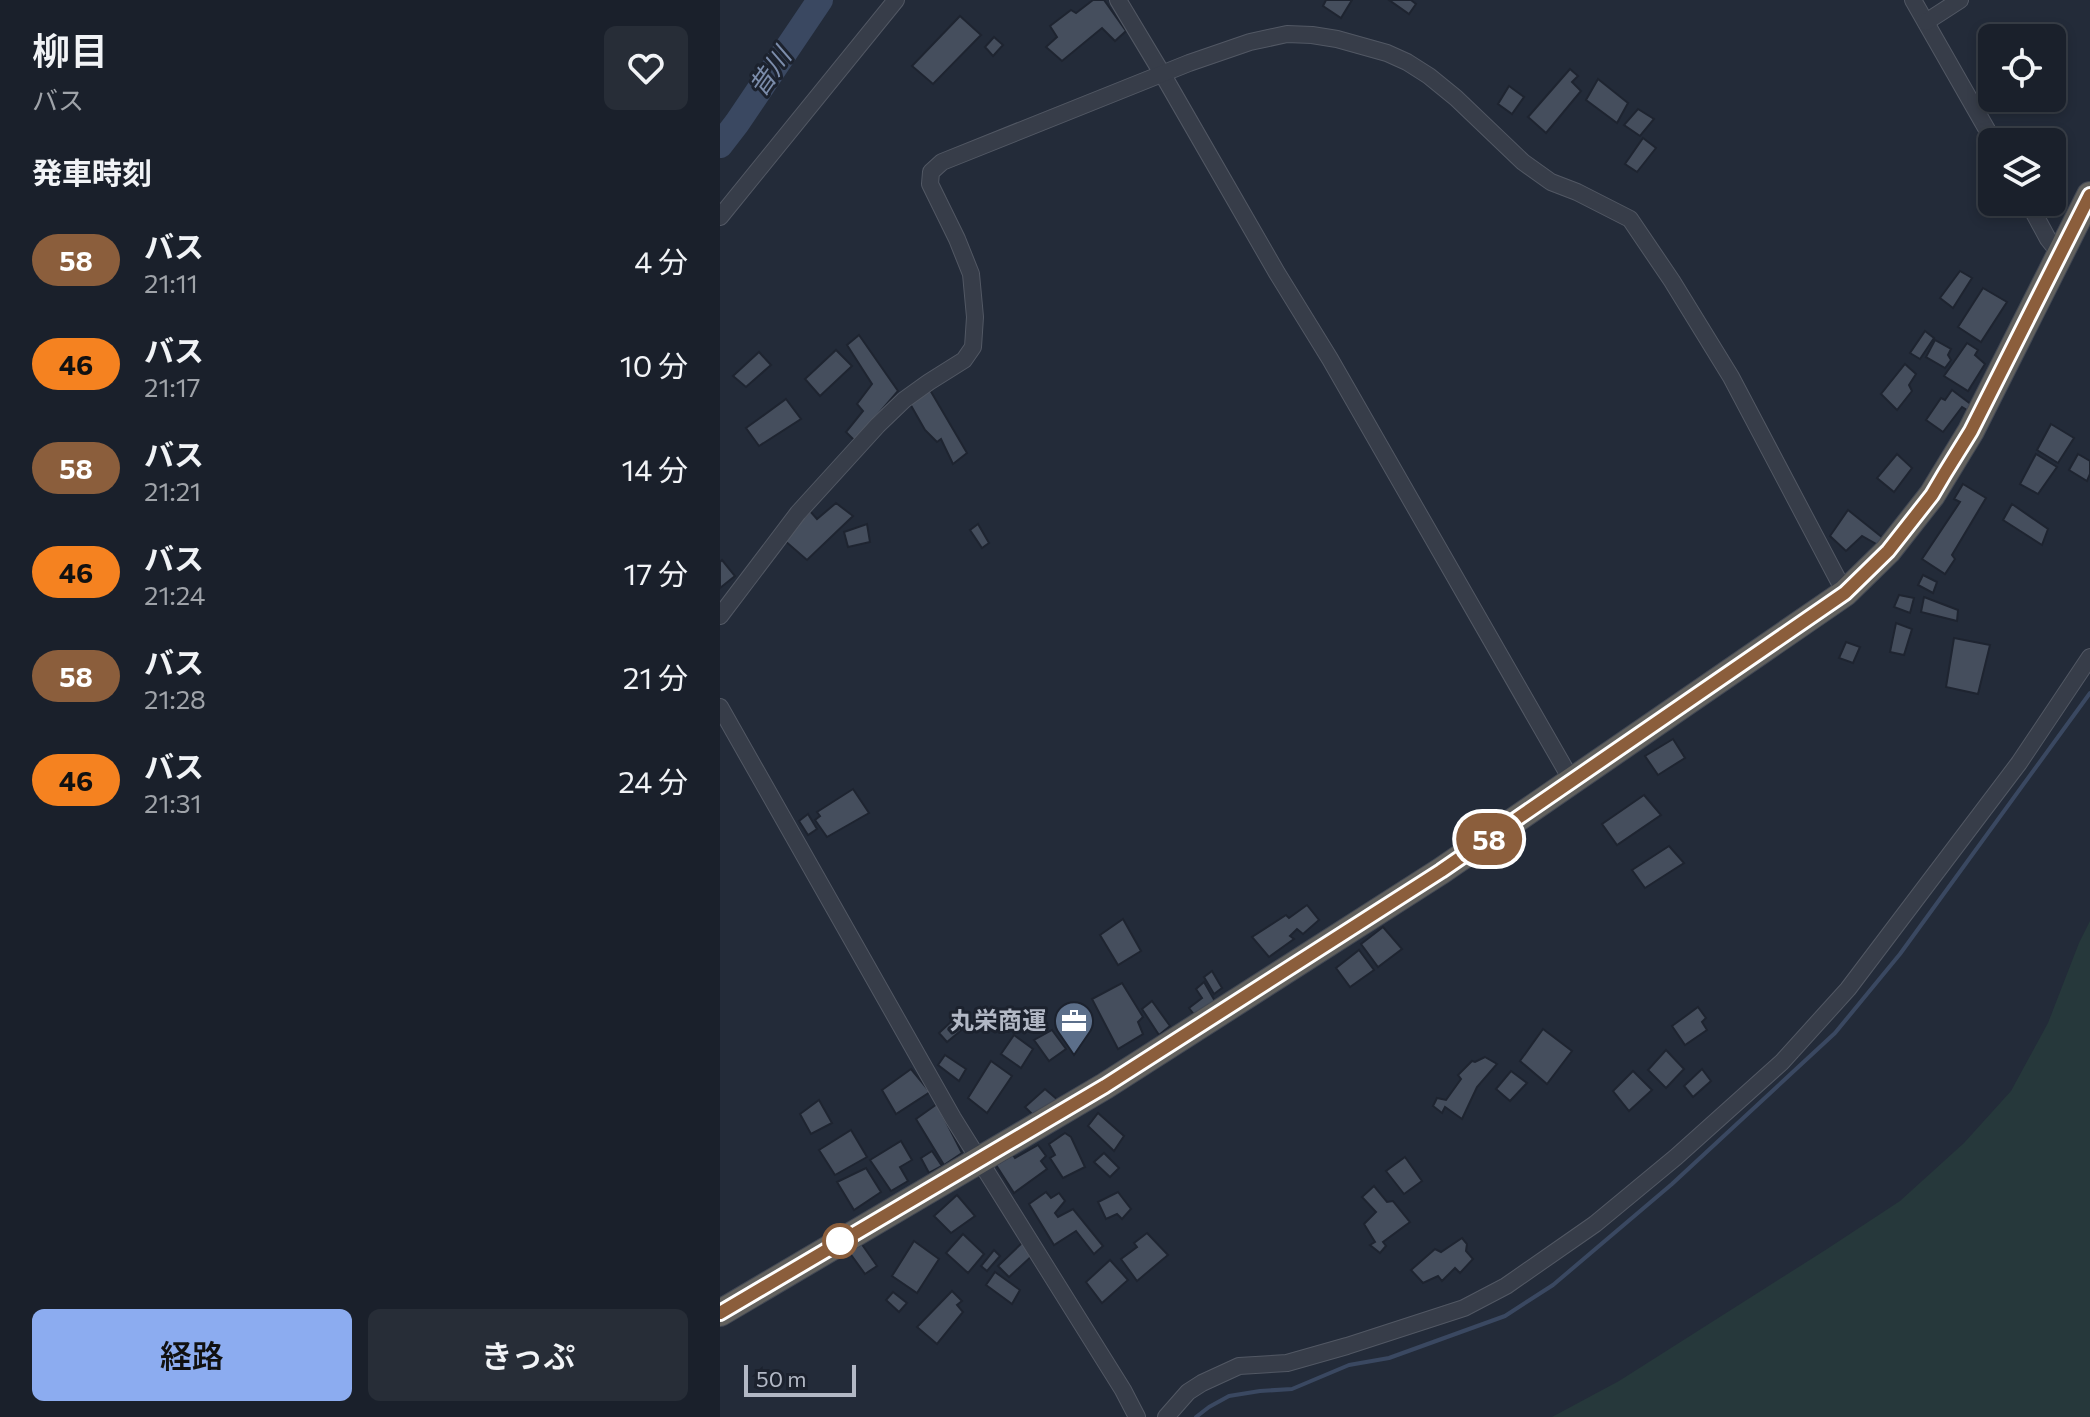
<!DOCTYPE html>
<html lang="ja">
<meta charset="utf-8">
<style>
body{margin:0;font-family:Commissioner,"Noto Sans JP",sans-serif;background:#272d37;color:#f1f3f6;height:100vh;display:flex;flex-direction:column;font-size:30px;white-space:nowrap}
*{box-sizing:border-box;margin:0}
p{font-size:26px;color:#9fa3a9}
.icon{flex:none;width:44px;height:44px;fill:none;stroke:currentColor;stroke-width:2;stroke-linecap:round;stroke-linejoin:round}
.map{position:relative;flex:1;overflow:hidden}
.side{display:flex;flex-direction:column;background:#1a202b;width:720px}
.side>*{flex:none}
.badge{padding:0 16px;border-radius:26px;font-size:28px;line-height:52px}
.controls{position:absolute;left:1258px;top:24px;display:grid;gap:16px}
.controls a{display:grid;place-items:center;width:88px;height:88px;border-radius:12px;background:#1a202b;box-shadow:0 4px 12px #0003,0 0 0 2px #383e47;font-size:40px}
.scale{position:absolute;left:24px;bottom:20px;width:112px;box-sizing:border-box;padding-left:8px;border:4px solid #b2b8c5;border-top:0;font-size:22px;line-height:28px;white-space:nowrap;color:#b2b8c5;-webkit-text-stroke:6px #1c222e;paint-order:stroke}
.map>.badge{position:absolute;translate:-50% -50%;box-shadow:0 0 0 4px #fff}
h2{padding:0 32px;font-size:30px;line-height:72px}
.round{display:grid;place-items:center;flex:none;width:84px;height:84px;border-radius:12px;background:#272d37}
.head{display:flex;align-items:center;justify-content:space-between;height:136px;padding:0 32px}
h1{font-size:38px;font-weight:600;line-height:60px}
.primary-button{display:flex;gap:16px;margin-top:auto;padding:16px 32px}
.primary-button a{flex:1;height:92px;border-radius:12px;background:#8cacf0;color:#111;font-size:32px;font-weight:600;line-height:92px;text-align:center}
.primary-button a+a{background:#272d37;color:#f1f3f6}
ul{padding:0;list-style:none}
li{display:flex;align-items:center;gap:24px;height:104px;padding:0 32px}
li div{flex:1}
li b{display:block;font-size:30px}
li em{font-style:normal}
li .badge{min-width:88px;font-weight:700;text-align:center}
main{display:flex;flex:1;min-height:0}
.map>svg:first-child{display:block}
.green{fill:#26383b}
.lines{fill:none;stroke-linecap:round;stroke-linejoin:round}
.stream{stroke:#3a4861;stroke-width:4}
.river{stroke:#3a4861;stroke-width:26}
.building{fill:#454e5d;stroke:#1e2430;stroke-width:2}
.minor-casing{stroke:#525864;stroke-width:18}
.trunk-casing{stroke:#424854;stroke-width:28}
.minor{stroke:#373d49;stroke-width:16}
.trunk{stroke:#62615e;stroke-width:26}
.line-casing{stroke:#fff;stroke-width:18}
.line{stroke:#8b5e3c;stroke-width:12}
.stop-dot{fill:#fff;stroke:#8b5e3c;stroke-width:4}
.labels{text-anchor:middle;stroke-width:6;stroke-linejoin:round;paint-order:stroke}
.poi-label{font-size:24px;font-weight:bold;fill:#b2b8c5;stroke:#1c222e;text-anchor:end}
.water-label{font-size:26px;font-style:italic;fill:#7c8dab;stroke:#1c222e}
</style>
<main>
<section class="side">
<div class="head"><div><h1>柳目</h1><p>バス</p></div><a class="round"><svg class="icon" aria-label="heart" viewBox="0 0 24 24"><path d="M12 20l-8-8c-3-5 5-10 8-4 3-6 11-1 8 4z"/></svg></a></div>
<h2>発車時刻</h2>
<ul>
<li><span class="badge" style="background:#8b5e3c;color:#fff">58</span><div><b>バス</b><p>21:11</p></div><em>4 分</em></li>
<li><span class="badge" style="background:#f58220;color:#111">46</span><div><b>バス</b><p>21:17</p></div><em>10 分</em></li>
<li><span class="badge" style="background:#8b5e3c;color:#fff">58</span><div><b>バス</b><p>21:21</p></div><em>14 分</em></li>
<li><span class="badge" style="background:#f58220;color:#111">46</span><div><b>バス</b><p>21:24</p></div><em>17 分</em></li>
<li><span class="badge" style="background:#8b5e3c;color:#fff">58</span><div><b>バス</b><p>21:28</p></div><em>21 分</em></li>
<li><span class="badge" style="background:#f58220;color:#111">46</span><div><b>バス</b><p>21:31</p></div><em>24 分</em></li>
</ul>
<div class="primary-button"><a>経路</a><a>きっぷ</a></div>
</section>
<div class="map">
<svg width="1370" height="1417" viewBox="0 0 1370 1417">
<rect width="100%" height="100%" fill="#232b39"/>
<!-- green -->
<polygon class="green" points="1370,921 1370,1417 832,1417 899,1381 1107,1249 1180,1201 1244,1143 1291,1091 1328,1023 1359,943"/>
<g class="lines">
<!-- stream -->
<polyline class="stream" points="476,1417 489,1407 509,1396 540,1391 572,1389 629,1365 669,1358 785,1316 833,1285 952,1184 1115,1033 1180,954 1370,693"/>
<!-- river -->
<polyline class="river" points="0,145 17,123 100,0"/>
</g>
<!-- building -->
<g class="building">
<polygon points="373,0 384,0 406,31 395,41 382,28 342,61 326,47 337,37 330,26 351,10 356,13"/>
<polygon points="606,0 632,0 621,18 603,6"/>
<polygon points="669,0 691,0 696,4 689,14"/>
<polygon points="240,16 261,35 213,84 192,66"/>
<polygon points="274,37 283,45 273,56 265,47"/>
<polygon points="850,69 858,76 852,82 861,91 826,133 808,117"/>
<polygon points="878,79 908,103 897,123 866,100"/>
<polygon points="789,86 804,97 792,114 778,104"/>
<polygon points="918,109 934,119 920,136 904,125"/>
<polygon points="923,138 936,148 917,172 905,164"/>
<polygon points="1240,271 1252,278 1233,308 1220,298"/>
<polygon points="1263,288 1287,302 1261,342 1238,327"/>
<polygon points="1205,331 1214,338 1200,359 1190,353"/>
<polygon points="139,335 178,391 135,441 126,432 143,411 137,404 152,384 127,345"/>
<polygon points="1215,340 1231,349 1228,355 1231,360 1225,368 1206,357"/>
<polygon points="1247,343 1258,350 1255,355 1265,364 1248,391 1224,376"/>
<polygon points="116,350 132,366 100,396 85,379"/>
<polygon points="39,352 51,365 26,387 13,376"/>
<polygon points="1185,364 1196,374 1189,385 1192,391 1177,410 1161,394"/>
<polygon points="210,390 247,453 233,464 221,439 217,442 205,430 189,402"/>
<polygon points="1232,390 1256,408 1252,413 1242,407 1223,432 1206,420 1221,398 1225,400"/>
<polygon points="66,399 81,419 39,446 26,428"/>
<polygon points="1331,424 1354,438 1338,463 1317,450"/>
<polygon points="1177,454 1192,468 1174,492 1157,478"/>
<polygon points="1316,454 1337,467 1318,494 1300,484"/>
<polygon points="1358,454 1370,461 1370,474 1367,481 1349,470"/>
<polygon points="1243,484 1266,498 1232,555 1235,559 1225,574 1202,559 1240,502 1234,499"/>
<polygon points="116,503 133,516 87,560 64,540 90,511 97,519"/>
<polygon points="1292,504 1328,529 1322,545 1283,520"/>
<polygon points="1128,510 1163,538 1158,545 1142,536 1126,551 1110,536"/>
<polygon points="147,524 150,542 128,547 124,532"/>
<polygon points="258,524 269,543 262,548 250,530"/>
<polygon points="2,560 15,576 0,588 0,562"/>
<polygon points="1203,575 1217,582 1213,593 1198,585"/>
<polygon points="1179,595 1194,598 1190,613 1174,607"/>
<polygon points="1204,597 1238,610 1237,621 1201,612"/>
<polygon points="1176,623 1192,629 1184,655 1170,652"/>
<polygon points="1234,638 1270,645 1258,694 1226,687"/>
<polygon points="1126,642 1140,647 1133,663 1119,658"/>
<polygon points="953,739 965,758 938,775 925,756"/>
<polygon points="133,789 149,813 107,837 95,820 100,816 97,812"/>
<polygon points="924,795 941,815 897,845 882,824"/>
<polygon points="88,814 97,829 88,835 79,821"/>
<polygon points="949,846 964,863 925,888 912,870"/>
<polygon points="587,905 599,920 583,934 577,929 570,936 574,939 549,957 532,937 566,915 569,918"/>
<polygon points="403,919 421,951 398,965 380,935"/>
<polygon points="663,927 682,949 658,967 641,944"/>
<polygon points="639,950 654,970 630,987 616,968"/>
<polygon points="492,971 502,988 494,994 484,977"/>
<polygon points="484,982 496,1003 476,1017 469,1008 482,998 476,989"/>
<polygon points="402,983 423,1017 418,1022 423,1034 398,1049 372,999"/>
<polygon points="432,1001 450,1026 439,1035 422,1009"/>
<polygon points="978,1007 986,1018 982,1022 987,1030 965,1045 952,1026"/>
<polygon points="235,1018 244,1028 227,1042 219,1033"/>
<polygon points="823,1029 852,1051 827,1084 800,1061"/>
<polygon points="332,1030 346,1049 329,1061 314,1040"/>
<polygon points="294,1035 313,1049 301,1068 281,1054"/>
<polygon points="946,1050 964,1069 946,1088 928,1070"/>
<polygon points="225,1055 246,1069 239,1081 218,1065"/>
<polygon points="765,1057 777,1064 757,1087 742,1119 725,1107 722,1113 713,1106 717,1098 726,1100 741,1079 738,1075 752,1061 755,1062"/>
<polygon points="271,1061 292,1076 267,1113 248,1098"/>
<polygon points="191,1069 210,1092 176,1114 162,1090"/>
<polygon points="982,1069 991,1081 973,1097 964,1086"/>
<polygon points="791,1071 807,1083 790,1101 776,1089"/>
<polygon points="913,1071 932,1090 909,1111 893,1091"/>
<polygon points="325,1089 339,1101 318,1120 305,1107"/>
<polygon points="99,1100 112,1123 91,1134 80,1114"/>
<polygon points="217,1104 242,1153 224,1165 196,1119"/>
<polygon points="378,1113 404,1136 394,1151 368,1126"/>
<polygon points="131,1130 147,1157 115,1175 99,1150"/>
<polygon points="345,1133 351,1137 365,1167 343,1178 330,1158 335,1155 329,1144"/>
<polygon points="181,1141 192,1160 180,1167 188,1181 171,1191 150,1160"/>
<polygon points="318,1145 326,1156 321,1161 327,1169 294,1193 276,1165 293,1155 295,1158"/>
<polygon points="212,1151 222,1166 209,1173 201,1158"/>
<polygon points="384,1153 399,1168 390,1177 374,1162"/>
<polygon points="685,1157 702,1181 684,1194 666,1171"/>
<polygon points="146,1168 161,1192 134,1210 117,1182"/>
<polygon points="654,1186 667,1202 673,1201 690,1222 663,1242 666,1246 660,1253 650,1245 655,1242 644,1224 656,1212 642,1197"/>
<polygon points="326,1192 331,1198 339,1193 345,1201 335,1213 338,1217 353,1209 383,1246 374,1254 356,1231 334,1245 309,1204"/>
<polygon points="398,1192 411,1209 402,1219 397,1214 386,1219 378,1202"/>
<polygon points="237,1195 255,1216 231,1233 214,1216"/>
<polygon points="427,1233 448,1255 417,1281 401,1259 417,1247 414,1243"/>
<polygon points="243,1234 264,1254 248,1273 226,1253"/>
<polygon points="742,1238 747,1244 746,1251 753,1259 740,1273 735,1268 722,1281 718,1276 703,1283 691,1270 715,1249 721,1252"/>
<polygon points="194,1241 219,1259 197,1293 172,1276"/>
<polygon points="303,1242 314,1254 289,1277 278,1266"/>
<polygon points="141,1243 157,1266 145,1274 129,1252"/>
<polygon points="274,1250 280,1256 267,1271 261,1266"/>
<polygon points="390,1260 408,1280 382,1303 366,1282"/>
<polygon points="275,1272 300,1290 292,1304 266,1285"/>
<polygon points="232,1291 242,1301 237,1305 243,1312 217,1344 197,1327"/>
<polygon points="173,1292 187,1303 179,1312 166,1300"/>
</g>
<g class="lines">
<!-- minor casing -->
<g class="minor-casing">
<g id="minor">
<polyline points="398,0 443,75 557,273 610,359 852,781"/>
<polyline points="1193,0 1274,142"/>
<polyline points="1206,22 1240,0"/>
<polyline points="1308,202 1328,239 1340,254"/>
<polyline points="0,217 176,0"/>
<polyline points="0,616 78,513 158,425 184,400 209,382 244,360 253,347 255,317 251,274 237,239 210,184 211,172 222,162 469,63 530,42 567,34 592,35 617,39 667,53 687,62 709,76 736,98 803,162 831,182 857,192 910,219 952,281 1011,377 1125,593"/>
<polyline points="0,707 233,1118 403,1390 417,1417"/>
<polyline points="446,1417 468,1392 482,1383 519,1366 567,1363 627,1346 744,1308 786,1286 875,1224 956,1157 1062,1062 1128,989 1299,763 1370,657"/>
</g>
</g>
<!-- trunk casing -->
<g class="trunk-casing">
<polyline id="trunk" points="0,1313 385,1086 721,871 1125,593 1168,551 1212,495 1251,431 1370,195"/>
</g>
<!-- minor -->
<use href="#minor" class="minor"/>
<!-- trunk -->
<use href="#trunk" class="trunk"/>
</g>
<g class="lines">
<!-- line casing -->
<g class="line-casing">
<polyline id="line" points="0,1313 385,1086 721,871 1125,593 1168,551 1212,495 1225,473 1251,431 1370,195"/>
</g>
<!-- line -->
<use href="#line" class="line"/>
</g>
<!-- icons -->
<defs>
<g id="office-pin" transform="scale(2)"><path d="M0 17L-7.5 6A9.5 9.5 0 1 1 7.5 6Z" fill="#5c6f8a" stroke="#1c222e"/><path d="M-6-3h4V-5.5h4V-3h4V5H-6ZM-1-4.5V-3h2v-1.5ZM-6 0V1H6V0Z" fill="#fff"/></g>
</defs>
<g fill-rule="evenodd">
<use href="#office-pin" x="354" y="1021"/>
</g>
<!-- markers -->
<circle class="stop-dot" cx="120" cy="1241" r="16"/>
<g class="labels">
<!-- poi labels -->
<g class="poi-label">
<text x="326" y="1029">丸栄商運</text>
</g>
<!-- water labels -->
<g class="water-label">
<text transform="translate(50 72) rotate(-55)" y="9">昔川</text>
</g>
</g>
</svg>
<div class="controls">
<a><svg class="icon" aria-label="locate" viewBox="0 0 24 24"><circle cx="12" cy="12" r="6"/><path d="M12 2v4M12 18v4M2 12h4M18 12h4"/></svg></a>
<a><svg class="icon" aria-label="layers" viewBox="0 0 24 24"><path d="M12 4l9 5-9 5-9-5zM3 14l9 5 9-5"/></svg></a>
</div>
<div class="scale">50 m</div>
<b class="badge" style="left:769px;top:839px;background:#8b5e3c;color:#fff">58</b>
</div>
</main>
